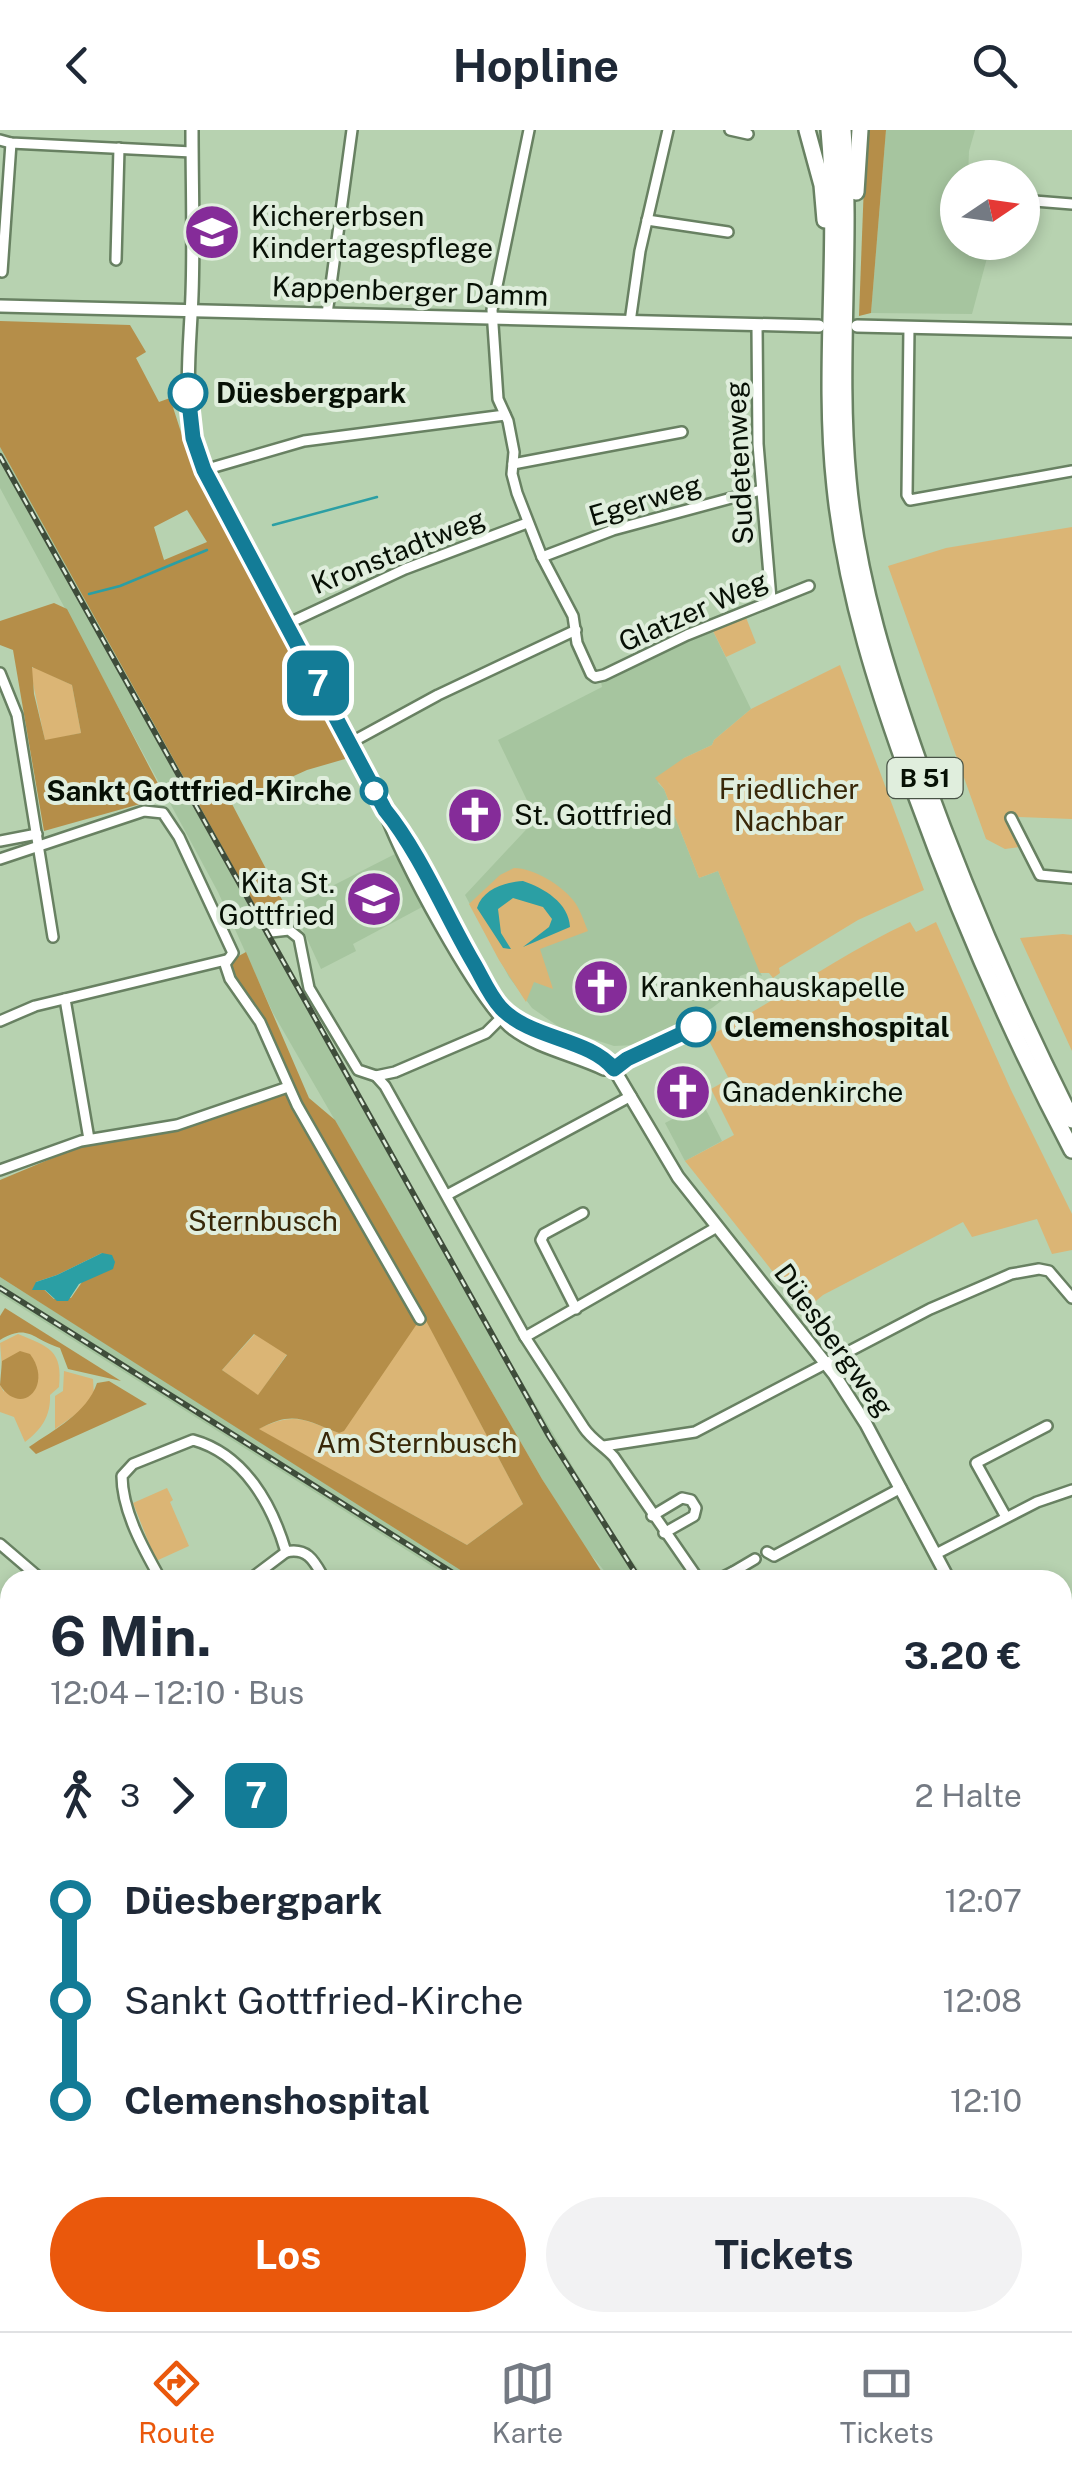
<!DOCTYPE html>
<html lang="de">
<meta charset="utf-8">
<style>
body{margin:0;font-family:"Public Sans",sans-serif;background:#f2f2f3;color:#1f2937;height:100vh;display:flex;flex-direction:column;font-size:38px;white-space:nowrap}
*{box-sizing:border-box;margin:0}
p{font-size:32px;color:#747a83}
.icon{flex:none;width:55px;height:55px;fill:none;stroke:currentColor;stroke-width:2;stroke-linecap:round;stroke-linejoin:round}
.map{position:relative;flex:1;overflow:hidden}
.drawer{position:absolute;left:0px;top:1440px;width:1072px;height:762px;display:flex;flex-direction:column;background:#fff;border-radius:30px 30px 0 0;box-shadow:0 5px 15px #0003}
.drawer>*{flex:none}
.badge{padding:0 20px;border-radius:15px;font-size:35px;line-height:65px}
.needle{width:65px;rotate:77deg}
.fabs{position:absolute;left:940px;top:30px;display:grid;gap:20px}
.fabs a{display:grid;place-items:center;width:100px;height:100px;border-radius:50%;background:#fff;box-shadow:0 5px 15px #0003;font-size:50px}
.map>.badge{position:absolute;translate:-50% -50%;box-shadow:0 0 0 5px #fff}
.legs{display:flex;align-items:center;gap:15px;height:110px;padding:0 50px;font-size:32px}
.legs p{margin-inline-start:auto}
.summary{display:flex;align-items:center;justify-content:space-between;height:170px;padding:0 50px}
h1{font-size:55px;font-weight:700;line-height:75px}
.cta{display:flex;gap:20px;margin-top:auto;padding:20px 50px}
.cta a{flex:1;height:115px;border-radius:60px;background:#ea580c;color:#fff;font-size:40px;font-weight:700;line-height:115px;text-align:center}
.cta a+a{background:#f2f2f3;color:#1f2937}
ul{padding:0 50px;list-style:none}
li{display:flex;align-items:center;gap:35px;height:100px;font-size:38px}
li i{display:grid;place-items:center;width:15px;height:100%;margin:0 12px;background:currentColor}
li i::after{content:'';width:25px;height:25px;margin:-12px;border:8px solid;border-radius:50%;background:#fff}
li p{margin-inline-start:auto}
li:first-child i{background:linear-gradient(#0000 50%,currentColor 0)}
li:last-child i{background:linear-gradient(currentColor 50%,#0000 0)}
header{display:flex;justify-content:space-between;align-items:center;height:130px;padding:0 50px;background:#fff;font-size:45px;font-weight:700}
.dock{display:flex;justify-content:space-around;align-items:center;height:140px;border-top:2px solid #e0e1e3;background:#fff;font-size:28px;color:#747a83}
.dock a{display:grid;justify-items:center;gap:5px}
.dock .active{color:#ea580c}
.map>svg:first-child{display:block}
.built{fill:#a6c59f}
.green{fill:#dbb575}
.forest{fill:#b58e49;fill-rule:evenodd}
.water{fill:#2b9fa4}
.lines{fill:none;stroke-linecap:round;stroke-linejoin:round}
.stream{stroke:#2b9fa4;stroke-width:2.5}
.street-casing{stroke:#688162;stroke-width:14}
.secondary-casing{stroke:#688162;stroke-width:16}
.primary-casing{stroke:#688162;stroke-width:18}
.highway-casing{stroke:#688162;stroke-width:20}
.street{stroke:#fff;stroke-width:9}
.secondary{stroke:#fff;stroke-width:11}
.primary{stroke:#fff;stroke-width:12}
.highway{stroke:#fff;stroke-width:15}
.rail-casing{stroke:#3f4d3b;stroke-width:6}
.rail{stroke:#e0eedd;stroke-width:2.5;stroke-dasharray:8;stroke-linecap:butt}
.line-1-casing{stroke:#fff;stroke-width:22}
.line-1{stroke:#137c97;stroke-width:15}
.stop-1-dot{fill:#fff;stroke:#137c97;stroke-width:5}
.labels{text-anchor:middle;stroke-width:8;stroke-linejoin:round;paint-order:stroke}
.shield{fill:#e0eedd;stroke:#485346;stroke-width:2.5}
.shield-label{font-size:25px;font-weight:bold;fill:#071005}
.poi-label{font-size:28px;fill:#071005;stroke:#e0eedd;text-anchor:start}
.street-label{font-size:28px;fill:#071005;stroke:#e0eedd}
.stop-label{font-size:28px;font-weight:bold;fill:#071005;stroke:#e0eedd;text-anchor:start}
.park-label{font-size:28px;fill:#382708;stroke:#e0eedd}
</style>
<header><svg class="icon" aria-label="back" viewBox="0 0 24 24"><path d="M15 5l-7 7 7 7"/></svg>Hopline<svg class="icon" aria-label="search" viewBox="0 0 24 24"><circle cx="10" cy="10" r="6"/><path d="M15 15l6 6"/></svg></header>
<div class="map">
<svg width="1072" height="2201" viewBox="0 0 1072 2201">
<rect width="100%" height="100%" fill="#b7d2b0"/>
<!-- built -->
<g class="built">
<polygon points="886,0 975,0 969,21 968,47 958,48 958,112 991,113 972,184 871,183"/>
<polygon points="0,317 495,1206 613,1404 646,1450 612,1450 586,1419 542,1349 273,883 218,762 0,358"/>
<polygon points="712,499 751,579 714,610 712,615 684,628 658,653 664,659 699,748 718,741 762,846 751,842 740,846 733,862 712,878 634,915 614,916 562,899 532,878 509,847 465,765 536,689 498,610 602,557 601,552"/>
<polygon points="395,724 424,776 353,814 356,821 321,839 302,798 287,779"/>
<polygon points="704,976 722,1011 685,1031 665,993 696,977"/>
<polygon points="0,1147 179,1260 476,1450 454,1450 0,1164"/>
<polygon points="0,2004 10,2021 10,2190 0,2173"/>
<polygon points="1063,2126 1072,2126 1072,2201 885,2201 899,2192 1062,2192"/>
<polygon points="318,2192 475,2193 481,2201 303,2201"/>
</g>
<!-- green -->
<g class="green">
<polygon points="1072,397 1072,689 1019,687 1010,691 1019,717 1005,719 986,709 888,436 946,418"/>
<polygon points="745,485 756,513 726,527 712,499"/>
<polygon points="840,535 924,760 858,790 779,838 780,843 773,848 769,843 760,843 718,741 699,748 664,659 655,648 684,628 712,615 714,610 751,579"/>
<polygon points="34,537 72,555 81,603 45,611 30,539"/>
<path d="M514,738C534,738 561,755 573,770C580,778 584,792 588,801L540,819L553,859L534,852L526,872L499,830L469,774L500,745Z"/>
<path d="M910,792L916,802L936,792L1011,960L1072,1084V1120L1052,1124L1037,1089L972,1107L963,1092L823,1165L804,1181L685,1031L734,1005L711,959L729,949L707,907C777,871 839,825 910,792Z"/>
<polygon points="1063,804 1072,805 1072,921 1020,808"/>
<path d="M423,1184L523,1374L467,1415L258,1299C295,1282 303,1289 339,1303Z"/>
<path d="M18,1204C49,1217 63,1220 59,1257L50,1265C51,1286 41,1300 25,1312L14,1287L0,1282V1255L4,1262L0,1213Z"/>
<polygon points="255,1204 287,1224 258,1266 222,1240"/>
<polygon points="64,1241 93,1249 94,1266 82,1280 55,1299 55,1266 63,1261"/>
<polygon points="167,1358 173,1370 170,1372 189,1416 156,1431 133,1373"/>
<polygon points="10,1810 10,1907 4,1909 3,1917 10,1926 10,2021 0,2004 0,1817"/>
<polygon points="1063,1911 1072,1919 1072,2063 1063,2065"/>
</g>
<!-- forest -->
<g class="forest">
<polygon points="866,0 886,0 871,183 859,186"/>
<path d="M0,191L130,195L146,222L136,228L159,272L170,268L189,327L344,617L345,629L307,640L232,674L287,779L263,790L0,317ZM187,380L207,412L164,430L154,397Z"/>
<path d="M54,473L67,479L165,667L44,701L13,520L0,515V491ZM32,537L72,555L81,603L45,610L34,564Z"/>
<path d="M246,822L309,968L335,990L542,1349L607,1450H476L0,1147V1050L86,1014L178,998L287,962H296L262,888L233,846L231,836L235,828ZM102,1123L71,1168L54,1169L36,1152L57,1145ZM423,1185L523,1374L467,1415L259,1299C293,1280 305,1290 339,1303L344,1301ZM254,1204L287,1225L258,1265L222,1240Z"/>
<path d="M5,1178L121,1251L68,1239L60,1218C32,1209 28,1193 0,1210V1186Z"/>
<path d="M20,1221L30,1224C54,1256 21,1288 0,1255L2,1231Z"/>
<path d="M109,1251L147,1274L36,1324L29,1317C55,1299 87,1283 97,1253Z"/>
</g>
<!-- water -->
<g class="water">
<path d="M523,751C544,758 569,773 570,797L523,817L549,797L552,789L543,777L513,768L498,779L501,803L511,819L503,818L477,778C483,759 505,752 523,751Z"/>
<polygon points="102,1123 112,1125 115,1132 113,1139 79,1154 68,1171 57,1171 45,1160 32,1160 36,1152 57,1145"/>
</g>
<g class="lines">
<!-- stream -->
<g class="stream">
<polyline points="273,395 377,367"/>
<polyline points="89,464 120,456 207,420"/>
</g>
<!-- street casing -->
<g class="street-casing">
<g id="street">
<polyline points="529,0 492,180 498,269 508,291 514,322 512,344 517,363 542,427 573,486 577,513 591,544 595,547 604,545 687,505 809,456"/>
<polyline points="730,0 748,4"/>
<polyline points="0,10 11,13 192,22"/>
<polyline points="1022,70 1072,74"/>
<polyline points="647,90 728,102"/>
<polyline points="116,130 119,18"/>
<polyline points="2,142 11,13"/>
<polyline points="327,184 352,0"/>
<polyline points="630,192 640,121 668,0"/>
<polyline points="757,195 758,314 771,469"/>
<polyline points="909,197 907,365 910,370 1072,341"/>
<polyline points="513,334 682,302"/>
<polyline points="204,340 304,311 505,285"/>
<polyline points="542,427 613,400 761,360"/>
<polyline points="287,494 405,439 527,393"/>
<polyline points="0,543 17,585 53,807"/>
<polyline points="350,613 438,565 576,500"/>
<polyline points="1011,688 1040,745 1072,748"/>
<polyline points="0,711 37,704"/>
<polyline points="0,729 144,681 163,683 179,707 233,823 225,834 230,849 260,892 297,975 420,1189"/>
<polyline points="271,802 289,800 299,808 309,858 358,940 376,946 395,942 486,903 504,885"/>
<polyline points="65,869 89,1009"/>
<polyline points="0,891 35,876 226,830"/>
<path d="M376,946L385,956L525,1207L584,1298C592,1310 604,1316 614,1327L699,1450"/>
<polyline points="0,1040 81,1011 177,995 288,957"/>
<polyline points="447,1065 631,966"/>
<polyline points="576,1179 541,1110 544,1104 583,1083"/>
<polyline points="525,1207 717,1097"/>
<polyline points="604,1316 695,1302 930,1179 1011,1144 1039,1139 1049,1141 1072,1168"/>
<polyline points="652,1386 682,1368 691,1370 696,1378 694,1386 664,1403"/>
<polyline points="1006,1387 976,1333 1047,1296"/>
<polyline points="0,1414 42,1450"/>
<polyline points="767,1422 774,1426 901,1358"/>
<polyline points="936,1424 1037,1372 1072,1360"/>
<polyline points="733,1442 755,1429"/>
<path d="M161,1450C144,1420 122,1381 122,1346L133,1334L193,1310C244,1324 272,1374 286,1422C309,1417 315,1433 325,1450"/>
<polyline points="249,1450 286,1422"/>
<polyline points="717,1450 733,1442 740,1450"/>
<polyline points="0,1662 10,1658"/>
<polyline points="1062,1716 1072,1712"/>
<polyline points="1062,1740 1072,1744"/>
<polyline points="0,1808 10,1801"/>
<polyline points="1070,2118 1072,2080"/>
<polyline points="832,2201 845,2192"/>
<polyline points="870,2201 884,2192"/>
</g>
</g>
<!-- secondary casing -->
<g class="secondary-casing">
<g id="secondary">
<path d="M192,0C192,54 194,109 192,164C190,224 180,284 204,340L385,680C398,723 479,873 513,899C538,918 575,925 604,939H614"/>
<polyline points="0,176 819,196"/>
<polyline points="857,196 1072,201"/>
<path d="M494,868C528,914 588,906 614,939L678,1047L834,1244L866,1294L949,1450"/>
<polyline points="1062,1660 1072,1678"/>
</g>
</g>
<!-- primary casing -->
<g class="primary-casing">
<g id="primary">
<polyline points="1062,1685 1072,1680"/>
<polyline points="1062,1699 1072,1695"/>
<polyline points="66,2201 82,2192"/>
<polyline points="98,2201 115,2192"/>
</g>
</g>
<!-- highway casing -->
<g class="highway-casing">
<g id="highway">
<polyline points="807,0 822,55 825,90"/>
<path d="M829,0C840,119 822,238 835,357C846,464 879,565 916,665C960,786 1012,906 1072,1020"/>
<path d="M843,0C852,116 837,233 848,349C857,450 888,546 922,642C965,761 1015,877 1072,990"/>
<polyline points="856,62 860,0"/>
</g>
</g>
<!-- street -->
<use href="#street" class="street"/>
<!-- secondary -->
<use href="#secondary" class="secondary"/>
<!-- primary -->
<use href="#primary" class="primary"/>
<!-- highway -->
<use href="#highway" class="highway"/>
<!-- rail casing -->
<g class="rail-casing">
<g id="rail">
<polyline points="0,326 549,1306 640,1450"/>
<polyline points="0,1158 464,1450"/>
<polyline points="1062,1823 1072,1826"/>
<polyline points="1062,1871 1072,1870"/>
<polyline points="1062,1893 1072,1901"/>
<polyline points="324,2201 339,2192"/>
</g>
</g>
<!-- rail -->
<use href="#rail" class="rail"/>
</g>
<g class="lines">
<!-- line-1 casing -->
<g class="line-1-casing">
<path id="line-1" d="M188,263L193,308L204,340L385,680C420,723 445,784 473,832C482,847 489,865 501,878C532,910 589,908 614,939L627,929L696,897"/>
</g>
<!-- line-1 -->
<use href="#line-1" class="line-1"/>
</g>
<!-- icons -->
<defs>
<g id="school-disc" transform="scale(2.875)"><circle r="9.5" fill="#852c99" stroke="#e0eedd"/><path d="M0-5L7-2L0 1L-7-2ZM-4 1L0 2.5L4 1V4Q0 6-4 4Z" fill="#fff"/></g>
<g id="church-disc" transform="scale(2.875)"><circle r="9.5" fill="#852c99" stroke="#e0eedd"/><path d="M-1.2-6h2.4v3.5h3.3v2.4h-3.3V6h-2.4V-.1h-3.3v-2.4h3.3Z" fill="#fff"/></g>
</defs>
<g fill-rule="evenodd">
<use href="#school-disc" x="212" y="102"/>
<use href="#church-disc" x="475" y="685"/>
<use href="#school-disc" x="374" y="769"/>
<use href="#church-disc" x="601" y="857"/>
<use href="#church-disc" x="683" y="962"/>
</g>
<!-- markers -->
<g class="stop-1-dot">
<circle cx="188" cy="263" r="18"/>
<circle cx="374" cy="661" r="12"/>
<circle cx="696" cy="897" r="18"/>
</g>
<g class="labels">
<!-- shield labels -->
<rect class="shield" x="887.5" y="628" width="75" height="40" rx="8"/>
<g class="shield-label">
<text x="925" y="657">B 51</text>
</g>
<!-- poi labels -->
<g class="poi-label">
<text x="251" y="96">Kichererbsen<tspan x="251" dy="32">Kindertagespflege</tspan></text>
<text x="514" y="695">St. Gottfried</text>
<text x="335" y="763" text-anchor="end">Kita St.<tspan x="335" dy="32">Gottfried</tspan></text>
<text x="640" y="867">Krankenhauskapelle</text>
<text x="722" y="972">Gnadenkirche</text>
</g>
<!-- street labels -->
<g class="street-label">
<text transform="translate(410 161) rotate(2)" y="10">Kappenberger Damm</text>
<text transform="translate(739 333) rotate(-93)" y="10">Sudetenweg</text>
<text transform="translate(645 370) rotate(-17)" y="10">Egerweg</text>
<text transform="translate(398 421) rotate(-22)" y="10">Kronstadtweg</text>
<text transform="translate(693 481) rotate(-24)" y="10">Glatzer Weg</text>
<text transform="translate(834 1210) rotate(54)" y="10">Düesbergweg</text>
</g>
<!-- stop labels -->
<g class="stop-label">
<text x="216" y="273">Düesbergpark</text>
<text x="352" y="671" text-anchor="end">Sankt Gottfried-Kirche</text>
<text x="724" y="907">Clemenshospital</text>
</g>
<!-- park labels -->
<g class="park-label">
<text x="789" y="669">Friedlicher<tspan x="789" dy="32">Nachbar</tspan></text>
<text x="263" y="1101">Sternbusch</text>
<text x="417" y="1323">Am Sternbusch</text>
</g>
</g>
</svg>
<div class="fabs">
<a><svg class="needle" viewBox="-14 -14 28 28"><path d="M0-13l5 13h-10z" fill="#e53935"/><path d="M0 13l5-13h-10z" fill="#747a83"/></svg></a>
</div>
<b class="badge" style="left:318px;top:553px;background:#137c97;color:#fff">7</b>
<section class="drawer">
<div class="summary"><div><h1>6 Min.</h1><p>12:04 – 12:10 · Bus</p></div><b>3.20 €</b></div>
<div class="legs"><svg class="icon" aria-label="walk" viewBox="0 0 24 24"><circle cx="13" cy="4" r="2"/><path d="M13 8l-2 6 4 7M11 14l-3 7M7 12l3-4h3l4 4"/></svg>3<svg class="icon" aria-label="forward" viewBox="0 0 24 24"><path d="M9 5l7 7-7 7"/></svg><b class="badge" style="background:#137c97;color:#fff">7</b><p>2 Halte</p></div>
<ul>
<li><i style="color:#137c97"></i><b>Düesbergpark</b><p>12:07</p></li>
<li><i style="color:#137c97"></i><span>Sankt Gottfried-Kirche</span><p>12:08</p></li>
<li><i style="color:#137c97"></i><b>Clemenshospital</b><p>12:10</p></li>
</ul>
<div class="cta"><a>Los</a><a>Tickets</a></div>
</section>
</div>
<nav class="dock">
<a class="active"><svg class="icon" aria-label="directions" viewBox="0 0 24 24"><path d="M12 3l9 9-9 9-9-9zM9 14v-3h6M13 9l2 2-2 2"/></svg>Route</a>
<a><svg class="icon" aria-label="map" viewBox="0 0 24 24"><path d="M3 6l6-2 6 2 6-2v14l-6 2-6-2-6 2zM9 4v14M15 6v14"/></svg>Karte</a>
<a><svg class="icon" aria-label="tickets" viewBox="0 0 24 24"><path d="M3 7h18v10H3zM15 7v10"/></svg>Tickets</a>
</nav>
